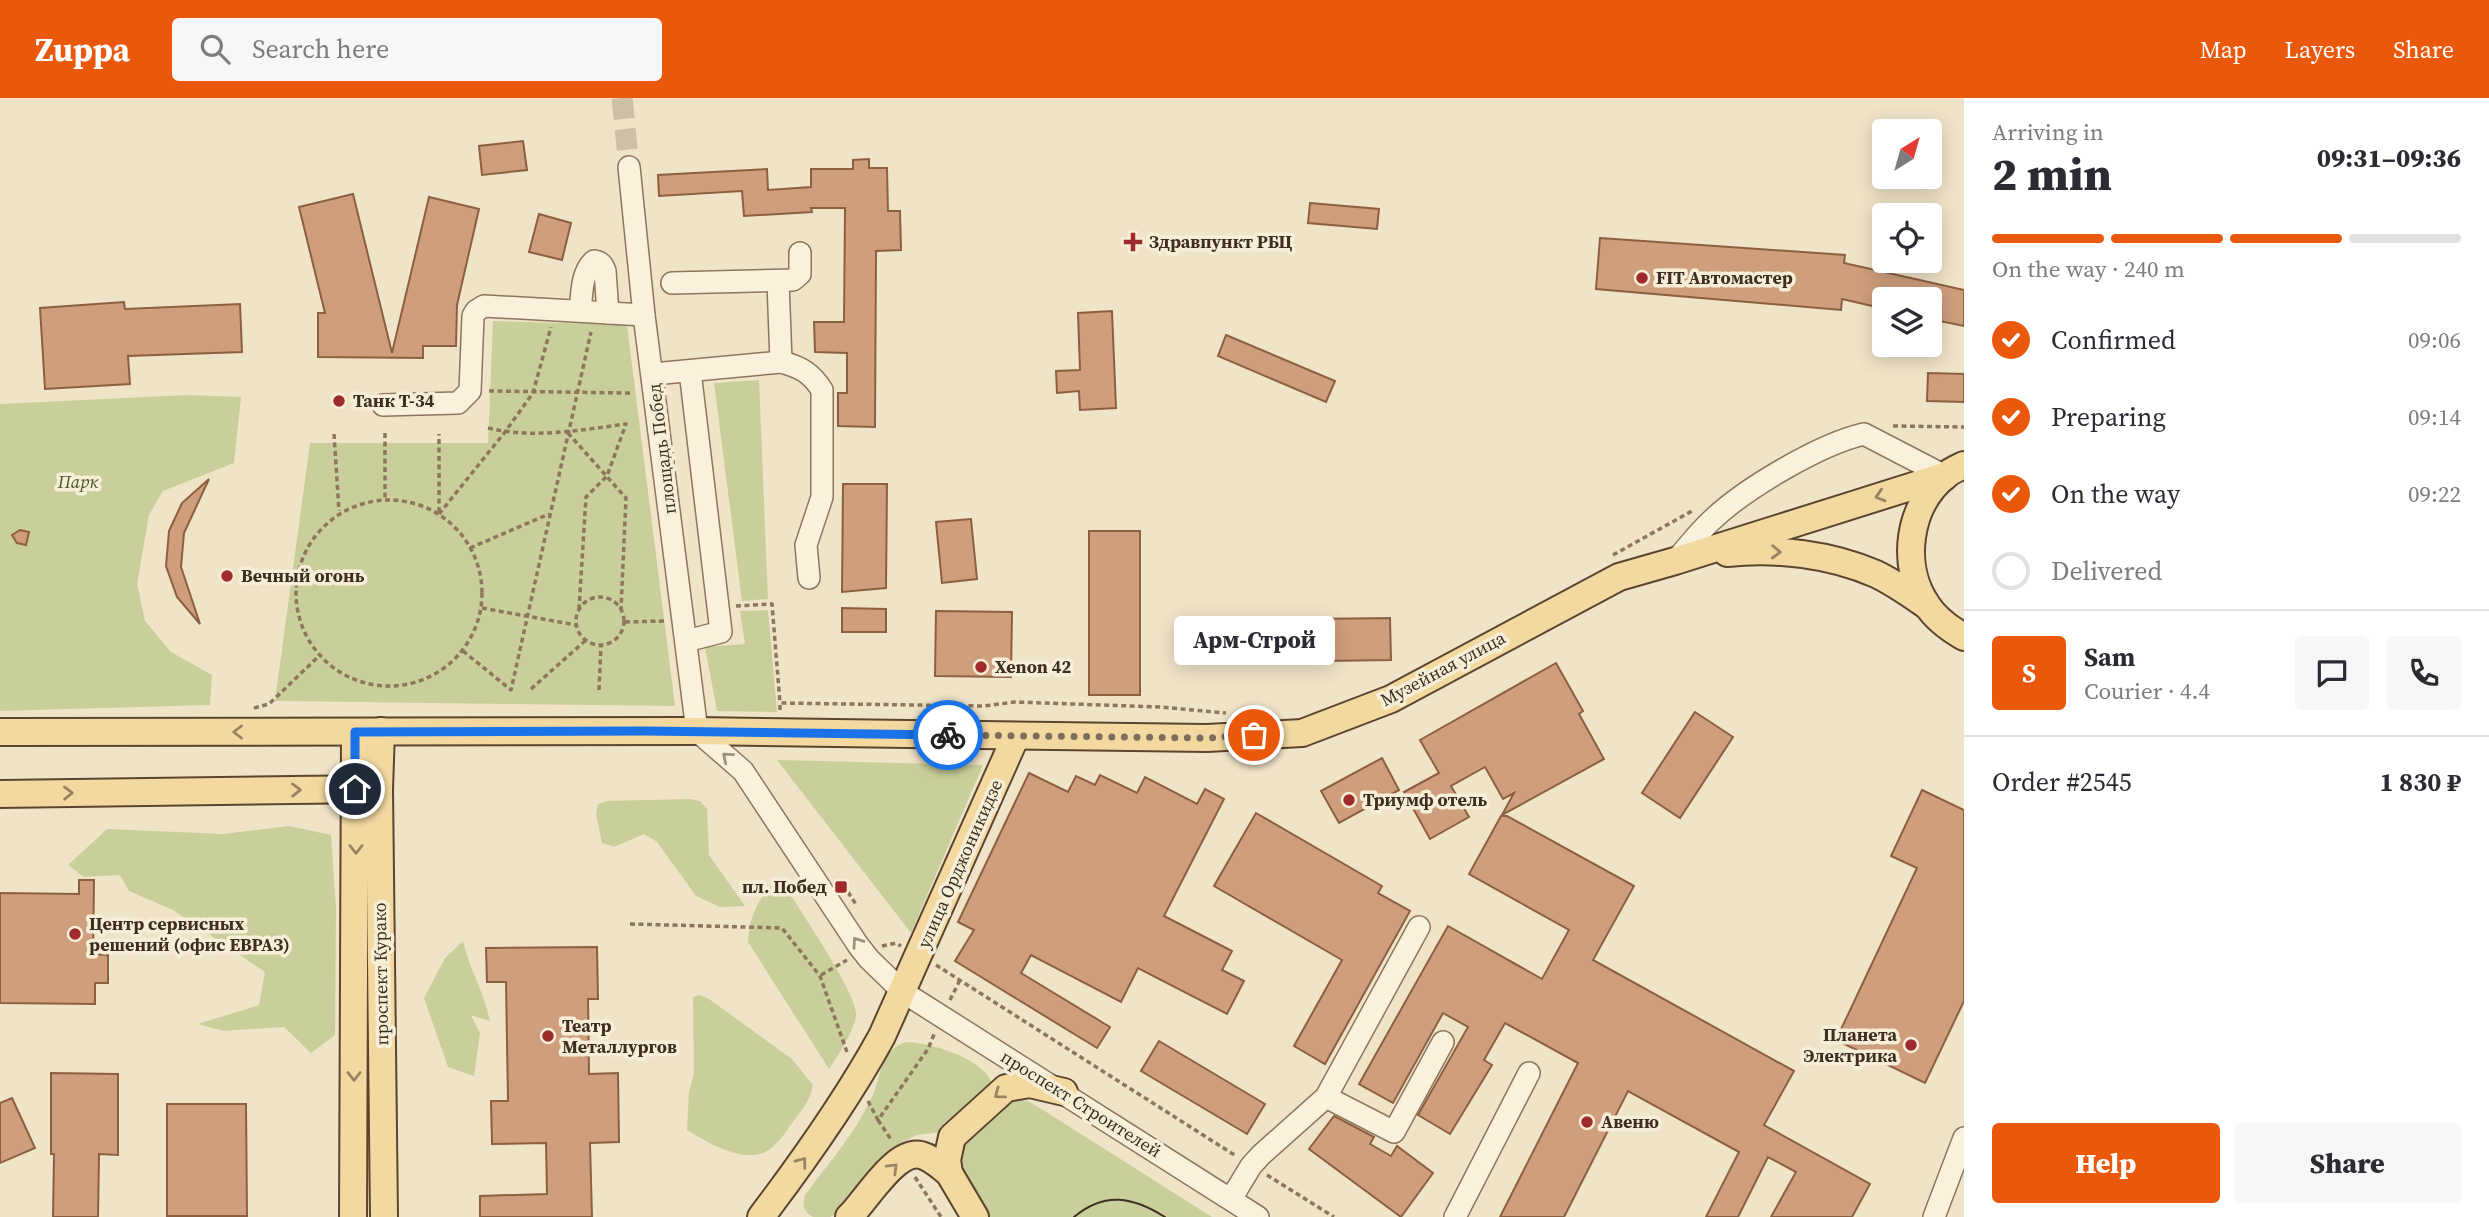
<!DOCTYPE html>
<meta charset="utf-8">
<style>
:root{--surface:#fff;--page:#f7f7f7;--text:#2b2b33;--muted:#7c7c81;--line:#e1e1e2;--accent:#ea580c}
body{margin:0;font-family:"Source Serif 4",serif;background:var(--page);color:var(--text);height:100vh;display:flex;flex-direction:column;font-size:26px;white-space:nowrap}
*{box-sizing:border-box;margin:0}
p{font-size:23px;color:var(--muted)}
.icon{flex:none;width:38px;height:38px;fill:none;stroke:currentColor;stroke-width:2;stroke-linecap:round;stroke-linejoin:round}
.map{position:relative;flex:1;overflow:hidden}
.details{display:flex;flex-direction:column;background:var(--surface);width:525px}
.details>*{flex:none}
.needle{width:46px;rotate:37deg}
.buttons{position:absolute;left:1872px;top:21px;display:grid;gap:14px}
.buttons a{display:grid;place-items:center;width:70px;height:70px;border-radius:7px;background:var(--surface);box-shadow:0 4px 18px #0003;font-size:35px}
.pin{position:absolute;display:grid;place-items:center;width:60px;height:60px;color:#fff;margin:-30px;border:4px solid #fff;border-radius:50%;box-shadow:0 2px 7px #0007}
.courier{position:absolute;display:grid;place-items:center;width:70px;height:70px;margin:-35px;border:5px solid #1a73e8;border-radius:50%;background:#fff;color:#222;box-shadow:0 2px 9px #0007}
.bubble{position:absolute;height:49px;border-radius:7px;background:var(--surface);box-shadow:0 4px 18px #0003;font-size:23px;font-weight:800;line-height:49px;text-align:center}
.summary em{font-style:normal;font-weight:800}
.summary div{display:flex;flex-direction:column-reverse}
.summary{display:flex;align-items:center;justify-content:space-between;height:119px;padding:0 28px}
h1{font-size:46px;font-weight:800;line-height:52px}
.bar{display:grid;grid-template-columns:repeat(4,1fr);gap:10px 7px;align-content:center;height:84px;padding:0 28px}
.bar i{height:9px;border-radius:5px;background:var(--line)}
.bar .selected{background:var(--accent)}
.bar p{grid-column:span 4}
.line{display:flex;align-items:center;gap:18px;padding:0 28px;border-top:2px solid var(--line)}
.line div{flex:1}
.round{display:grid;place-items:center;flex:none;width:74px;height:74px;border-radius:7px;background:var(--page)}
ol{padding:0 28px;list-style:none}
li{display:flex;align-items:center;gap:21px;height:77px}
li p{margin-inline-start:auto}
li .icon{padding:7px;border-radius:50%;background:var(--accent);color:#fff;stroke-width:4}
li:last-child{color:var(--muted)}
li i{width:38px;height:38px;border:4px solid var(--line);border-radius:50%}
.action{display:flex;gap:14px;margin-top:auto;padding:14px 28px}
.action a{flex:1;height:80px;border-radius:7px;background:var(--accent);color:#fff;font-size:28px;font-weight:800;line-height:80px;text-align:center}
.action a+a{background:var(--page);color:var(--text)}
header{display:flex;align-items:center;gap:42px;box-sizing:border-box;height:98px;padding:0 35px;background:var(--accent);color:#fff}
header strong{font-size:33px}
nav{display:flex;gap:38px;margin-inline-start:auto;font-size:24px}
.search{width:490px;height:63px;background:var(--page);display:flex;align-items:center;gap:18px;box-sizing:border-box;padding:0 24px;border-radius:7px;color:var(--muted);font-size:26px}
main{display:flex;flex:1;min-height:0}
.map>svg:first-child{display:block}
.green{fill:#c9cf9b}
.building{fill:#cf9f7d;stroke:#8d5f41;stroke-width:2}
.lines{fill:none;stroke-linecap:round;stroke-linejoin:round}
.minor-tunnel{stroke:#ccc0a6;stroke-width:21;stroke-dasharray:21 10;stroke-linecap:butt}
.minor-casing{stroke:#8d765c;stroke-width:24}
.major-casing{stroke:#5b4430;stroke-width:30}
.path{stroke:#8d765c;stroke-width:3.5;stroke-dasharray:5 3.5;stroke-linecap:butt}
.minor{stroke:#faf1dc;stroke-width:21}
.major{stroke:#f3d9a0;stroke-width:26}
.tram{stroke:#3d2e20;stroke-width:2}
.oneway{stroke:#988460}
.oneway2{stroke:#9c907e}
.done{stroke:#7c6e5b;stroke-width:7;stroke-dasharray:0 12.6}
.route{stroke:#1a73e8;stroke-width:9}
.poi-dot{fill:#9e2a2b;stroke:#f7eed8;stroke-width:2.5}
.labels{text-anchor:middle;stroke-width:7;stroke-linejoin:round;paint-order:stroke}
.poi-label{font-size:18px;font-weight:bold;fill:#3d2e20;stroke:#f7eed8;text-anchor:start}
.street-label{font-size:18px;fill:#3d2e20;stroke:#f7eed8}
.park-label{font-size:18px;font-style:italic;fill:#4d5a26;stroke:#f7eed8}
</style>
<header>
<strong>Zuppa</strong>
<div class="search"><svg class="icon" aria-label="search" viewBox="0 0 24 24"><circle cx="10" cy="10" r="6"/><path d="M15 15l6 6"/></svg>Search here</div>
<nav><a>Map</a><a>Layers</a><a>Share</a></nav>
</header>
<main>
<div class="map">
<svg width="1964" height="1119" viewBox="0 0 1964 1119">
<rect width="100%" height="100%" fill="#f0e4c8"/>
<!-- green -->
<g class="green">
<path d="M493 223 627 227 675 608 275 603 310 345H488Z"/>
<path d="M759 282 768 501 742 503 714 285Z"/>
<path d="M188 297 241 299 234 365 163 393 149 417 137 486 145 523 171 554 212 577 210 607 0 613V306Z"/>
<path d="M768 512 777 614 717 613 705 549 745 546 740 513Z"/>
<path d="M777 662 983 667 911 835Z"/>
<path d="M690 701 700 703 707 711 709 757 745 808 720 809 696 798 657 744 644 736 614 749 602 745 596 715 598 706 607 703Z"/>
<path d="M289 728 331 737 336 811 335 937 311 955 284 929 223 933 198 926 259 907 265 874 173 812 129 793 120 777 84 779 68 767 107 731 223 736Z"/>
<path d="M777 782 786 789C799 812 859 897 856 918 854 933 838 958 829 971L748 844C749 819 759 798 777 782Z"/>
<path d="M463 843C470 871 484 895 490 923L471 917 480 935 474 978 448 969 424 900 445 860Z"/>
<path d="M700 897 709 901 792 961 813 987C810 1003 802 1012 792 1025 785 1035 777 1048 765 1054 741 1065 707 1044 687 1032L689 994 694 976 693 899Z"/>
<path d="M906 944C929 944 981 960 991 983L990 990 942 1034 917 1037 902 1044 841 1113 830 1119H813C803 1113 802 1107 805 1097 828 1066 855 1035 871 1001 882 978 879 953 906 944Z"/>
<path d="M1016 1002 1028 1003 1043 1012 1212 1119H988L959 1068 964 1045 1003 1005Z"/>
</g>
<!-- building -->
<g class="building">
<path d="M523 43 527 72 482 77 479 48Z"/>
<path d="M869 61V70H887L888 113H900L901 152 876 153 875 329 838 328V295H847V255L815 254 814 224H844L845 110H811L812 114 744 118 742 93 659 98 658 77 767 71 768 92 811 89V71H853V62Z"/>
<path d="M353 96 392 255 429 99 479 111 457 207 456 248H423V260L318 259V215H325L299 109Z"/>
<path d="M1310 105 1379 111 1377 131 1308 125Z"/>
<path d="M539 116 571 125 562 162 529 154Z"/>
<path d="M1600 140 1845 157 1844 165 1964 192V228L1930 221V201H1885V211L1842 201 1841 212 1596 191Z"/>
<path d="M124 204 125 211 240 206 242 254 128 258 130 286 45 291 40 210Z"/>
<path d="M1112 213 1116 310 1080 312 1079 293 1057 295 1056 273 1080 272 1078 215Z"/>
<path d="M1226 237 1335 283 1326 304 1218 258Z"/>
<path d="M1928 275 1964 276V304L1927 303Z"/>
<path d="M209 381 184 435 181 469 200 526 177 499 166 468 169 433 182 405Z"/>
<path d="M843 386H887L886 490 842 494Z"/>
<path d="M971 421 977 481 942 485 936 424Z"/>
<path d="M20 432 29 434 26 447 17 445 12 437Z"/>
<rect x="1089" y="433" width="51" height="164"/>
<path d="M842 510 886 511V534H842Z"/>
<path d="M936 513 1012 514 1011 579 935 578Z"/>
<path d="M1390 520 1391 562 1243 564 1242 522Z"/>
<path d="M1556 565 1583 613 1579 616 1604 661 1502 717 1514 695 1503 701 1485 669 1451 688 1469 719 1430 741 1404 694 1439 675 1420 642Z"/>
<path d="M1695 614 1733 639 1680 720 1642 695Z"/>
<path d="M1382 660 1399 692 1339 725 1321 693Z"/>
<path d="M1029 675 1068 694 1076 678 1095 687 1100 677 1137 695 1145 679 1197 706 1205 691 1224 701 1164 818 1232 853 1222 872 1244 883 1227 916 1138 870 1121 904 1031 857 1021 875 1110 929 1097 950 955 863 974 832 958 824Z"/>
<path d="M1922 692 1964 712V903L1925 985 1836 942 1917 770 1891 758Z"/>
<path d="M1256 715 1382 788 1378 795 1410 813 1325 966 1294 948 1342 862 1214 788Z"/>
<path d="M1501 718H1507L1634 788 1593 862 1794 973 1764 1027 1870 1086 1852 1119H1771L1796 1074 1768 1059 1738 1119H1706L1739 1054 1628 993 1564 1119H1500L1578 965 1505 925 1484 962 1492 967 1450 1036 1418 1017 1468 929 1443 915 1393 1005 1359 986 1448 828 1542 881 1569 832 1469 776Z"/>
<path d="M79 782H94L93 856 108 857V885H95V906L0 905V795L79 796Z"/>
<path d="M597 849 598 901H588L589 976 618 975 619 1044 590 1045 592 1119H480V1098L547 1096 546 1045 492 1046 491 1003H508L506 884H487L486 850Z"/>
<path d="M1159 943 1265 1006 1247 1036 1141 973Z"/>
<path d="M51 975 118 976V1057L99 1056 98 1119H53L54 1056H51Z"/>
<path d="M12 1000 35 1050 0 1065V1005Z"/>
<path d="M167 1006H246L247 1118H167Z"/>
<path d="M1334 1018 1374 1039 1370 1046 1391 1058 1397 1048 1433 1075 1401 1119 1309 1051Z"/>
</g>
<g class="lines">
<!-- minor-tunnel -->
<path class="minor-tunnel" d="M622 0 629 69"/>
<defs>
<g id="minor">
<path d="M629 69 644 217 697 633 743 673 858 847 869 861 903 894 1258 1119"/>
<path d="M778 183 781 264"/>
<path d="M672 185 793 182 800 176V155"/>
<path d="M580 213C582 196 581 175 594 163 601 164 603 167 605 173L608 215"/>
<path d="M653 276 781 264C801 269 811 275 822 292V399L806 447 809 480"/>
<path d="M383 307 458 305 470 293 473 218 476 213 484 208 644 217"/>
<path d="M1675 463C1687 450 1698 435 1711 423 1744 391 1820 346 1864 336L1945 378"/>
<path d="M686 543 721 534 690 273"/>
<path d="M1326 999 1394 1034 1443 944"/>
<path d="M1231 1101 1251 1068 1261 1057 1326 999 1419 829"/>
<path d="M1455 1119 1529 975"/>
<path d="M1934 1119 1964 1040"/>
</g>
<g id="major">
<path d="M1964 367C1958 370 1950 373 1945 378 1908 408 1900 468 1927 507 1936 521 1950 531 1964 539"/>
<path d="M1727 455C1777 450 1830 456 1876 476 1893 484 1910 496 1926 507"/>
<path d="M381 633 379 691 384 1119"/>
<path d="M0 634 697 633 1207 640 1302 635 1391 601 1619 479 1675 463 1945 378"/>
<path d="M0 696 373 691"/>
<path d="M353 1119 355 634"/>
<path d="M761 1119C805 1061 847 1002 882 938L1016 638"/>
<path d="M849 1119C866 1103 895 1051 921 1057 932 1060 940 1068 949 1075"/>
<path d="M975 1119 949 1075 947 1062 952 1039 1006 990 1030 986 1064 994"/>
</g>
</defs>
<!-- minor casing -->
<use href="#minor" class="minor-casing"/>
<!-- major casing -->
<use href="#major" class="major-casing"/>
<!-- path -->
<g class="path">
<path d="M489 293 630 295"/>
<path d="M1893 328 1964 329"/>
<path d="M488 330C533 341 581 332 626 326L607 378 586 399 579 511"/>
<path d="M385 335V402"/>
<path d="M568 335 626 400 621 511"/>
<path d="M334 336 339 413"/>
<circle cx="389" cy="495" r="93"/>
<path d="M439 414V336"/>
<path d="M439 416 505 334 533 295 551 229"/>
<path d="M470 450 549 416"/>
<path d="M1613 457 1692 413"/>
<circle cx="600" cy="523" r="24"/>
<path d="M736 508 772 506 780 605"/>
<path d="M482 510 576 527"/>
<path d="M625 524 664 523"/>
<path d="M463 553 511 592 591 234"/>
<path d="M531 591 586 542"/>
<path d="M599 592 601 547"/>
<path d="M254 610 269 606 319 558"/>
<path d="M780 612V605L984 608 1015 604 1160 609 1226 615"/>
<path d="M848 794 857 808"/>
<path d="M630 826 782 830 820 878 847 954"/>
<path d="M882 848 896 845 901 848"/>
<path d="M936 867 1236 1058"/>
<path d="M821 877 847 862"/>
<path d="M950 902 960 882"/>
<path d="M868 1003 878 1022 928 951 935 934"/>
<path d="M878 1022 892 1043"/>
<path d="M1267 1077 1334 1119"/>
<path d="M915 1079 941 1119"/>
</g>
<!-- minor -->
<use href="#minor" class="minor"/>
<!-- major -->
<use href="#major" class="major"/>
<!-- tram -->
<path class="tram" d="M1074 1119C1105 1093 1133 1099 1165 1119"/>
</g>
<!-- one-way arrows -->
<defs><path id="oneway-chevron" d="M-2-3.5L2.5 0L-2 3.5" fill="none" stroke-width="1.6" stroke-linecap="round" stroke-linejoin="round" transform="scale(1.75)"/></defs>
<g class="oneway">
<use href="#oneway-chevron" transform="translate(1880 398) rotate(163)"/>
<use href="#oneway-chevron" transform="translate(1776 454) rotate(2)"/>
<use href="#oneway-chevron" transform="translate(238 634) rotate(180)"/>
<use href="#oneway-chevron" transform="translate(296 692) rotate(-1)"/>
<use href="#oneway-chevron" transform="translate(68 695) rotate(-1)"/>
<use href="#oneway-chevron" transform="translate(356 751) rotate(90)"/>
<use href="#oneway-chevron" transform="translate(354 978) rotate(90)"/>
<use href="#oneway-chevron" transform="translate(999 996) rotate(143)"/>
<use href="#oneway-chevron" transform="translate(802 1064) rotate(-53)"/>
<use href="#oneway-chevron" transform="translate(893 1070) rotate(-45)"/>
</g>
<g class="oneway2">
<use href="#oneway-chevron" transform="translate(727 659) rotate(-140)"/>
<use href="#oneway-chevron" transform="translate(857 844) rotate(-125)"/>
</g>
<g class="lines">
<!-- done -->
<path class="done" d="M948 637 1207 640 1254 637"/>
<!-- route -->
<path class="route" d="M355 691V634L644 633 948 637"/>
</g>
<!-- markers -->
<g class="poi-dot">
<path d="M1129.5 133.5h7v7h7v7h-7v7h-7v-7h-7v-7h7z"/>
<circle cx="1642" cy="180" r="7"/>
<circle cx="339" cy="303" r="7"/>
<circle cx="227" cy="478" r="7"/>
<circle cx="981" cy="569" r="7"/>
<circle cx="1349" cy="702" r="7"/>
<rect x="834" y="782" width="14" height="14" rx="3.5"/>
<circle cx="75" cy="836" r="7"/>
<circle cx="548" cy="938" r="7"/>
<circle cx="1911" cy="947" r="7"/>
<circle cx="1587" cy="1024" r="7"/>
</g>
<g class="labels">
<!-- poi labels -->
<g class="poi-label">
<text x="1149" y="150">Здравпункт РБЦ</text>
<text x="1656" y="186">FIT Автомастер</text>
<text x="353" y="309">Танк Т-34</text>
<text x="241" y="484">Вечный огонь</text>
<text x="995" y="575">Xenon 42</text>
<text x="1363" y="708">Триумф отель</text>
<text x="827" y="795" text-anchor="end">пл. Побед</text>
<text x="89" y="832">Центр сервисных<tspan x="89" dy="21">решений (офис ЕВРАЗ)</tspan></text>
<text x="562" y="934">Театр<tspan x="562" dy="21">Металлургов</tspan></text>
<text x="1897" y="943" text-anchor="end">Планета<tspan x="1897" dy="21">Электрика</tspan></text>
<text x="1601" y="1030">Авеню</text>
</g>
<!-- street labels -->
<g class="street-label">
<text transform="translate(662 351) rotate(-97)" y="6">площадь Побед</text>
<text transform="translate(1443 571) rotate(-28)" y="6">Музейная улица</text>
<text transform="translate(960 766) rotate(-66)" y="6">улица Орджоникидзе</text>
<text transform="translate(381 876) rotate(-91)" y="6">проспект Курако</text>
<text transform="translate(1081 1006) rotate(32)" y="6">проспект Строителей</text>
</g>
<!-- park labels -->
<g class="park-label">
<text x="78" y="390">Парк</text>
</g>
</g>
</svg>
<div class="buttons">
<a><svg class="needle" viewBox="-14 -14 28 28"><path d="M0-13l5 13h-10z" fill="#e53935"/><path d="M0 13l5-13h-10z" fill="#7c7c81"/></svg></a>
<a><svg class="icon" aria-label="locate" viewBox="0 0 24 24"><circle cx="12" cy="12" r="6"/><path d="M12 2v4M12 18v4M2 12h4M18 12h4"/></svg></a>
<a><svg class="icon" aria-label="layers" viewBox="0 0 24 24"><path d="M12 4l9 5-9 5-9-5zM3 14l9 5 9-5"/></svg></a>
</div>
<div class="pin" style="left:1254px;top:637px;background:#ea580c"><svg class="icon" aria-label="bag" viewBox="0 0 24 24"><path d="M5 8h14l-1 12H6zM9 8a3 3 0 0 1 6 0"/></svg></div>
<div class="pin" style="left:355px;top:691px;background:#1f2937"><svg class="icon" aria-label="home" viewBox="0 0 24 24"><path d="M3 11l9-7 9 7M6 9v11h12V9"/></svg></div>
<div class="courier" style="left:948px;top:637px"><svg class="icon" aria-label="bike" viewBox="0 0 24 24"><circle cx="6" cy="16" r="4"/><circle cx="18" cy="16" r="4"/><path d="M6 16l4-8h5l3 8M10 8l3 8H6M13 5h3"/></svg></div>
<div class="bubble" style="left:1174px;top:518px;width:161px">Арм-Строй</div>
</div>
<section class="details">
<div class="summary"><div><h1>2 min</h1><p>Arriving in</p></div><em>09:31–09:36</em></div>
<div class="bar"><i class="selected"></i><i class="selected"></i><i class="selected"></i><i></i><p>On the way · 240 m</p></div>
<ol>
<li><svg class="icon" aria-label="check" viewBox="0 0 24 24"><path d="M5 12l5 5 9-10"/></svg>Confirmed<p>09:06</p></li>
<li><svg class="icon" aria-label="check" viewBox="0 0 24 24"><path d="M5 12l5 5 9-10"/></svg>Preparing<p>09:14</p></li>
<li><svg class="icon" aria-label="check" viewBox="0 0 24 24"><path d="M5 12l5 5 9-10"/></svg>On the way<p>09:22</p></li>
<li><i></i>Delivered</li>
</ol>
<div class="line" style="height:126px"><b class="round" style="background:var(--accent);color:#fff">S</b><div><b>Sam</b><p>Courier · 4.4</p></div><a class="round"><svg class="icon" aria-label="chat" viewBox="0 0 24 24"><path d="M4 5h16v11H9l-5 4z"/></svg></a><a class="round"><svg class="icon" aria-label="phone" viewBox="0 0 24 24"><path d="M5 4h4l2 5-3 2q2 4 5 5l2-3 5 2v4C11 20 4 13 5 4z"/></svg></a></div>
<div class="line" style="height:91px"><div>Order #2545</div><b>1 830 ₽</b></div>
<div class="action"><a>Help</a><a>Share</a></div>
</section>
</main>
